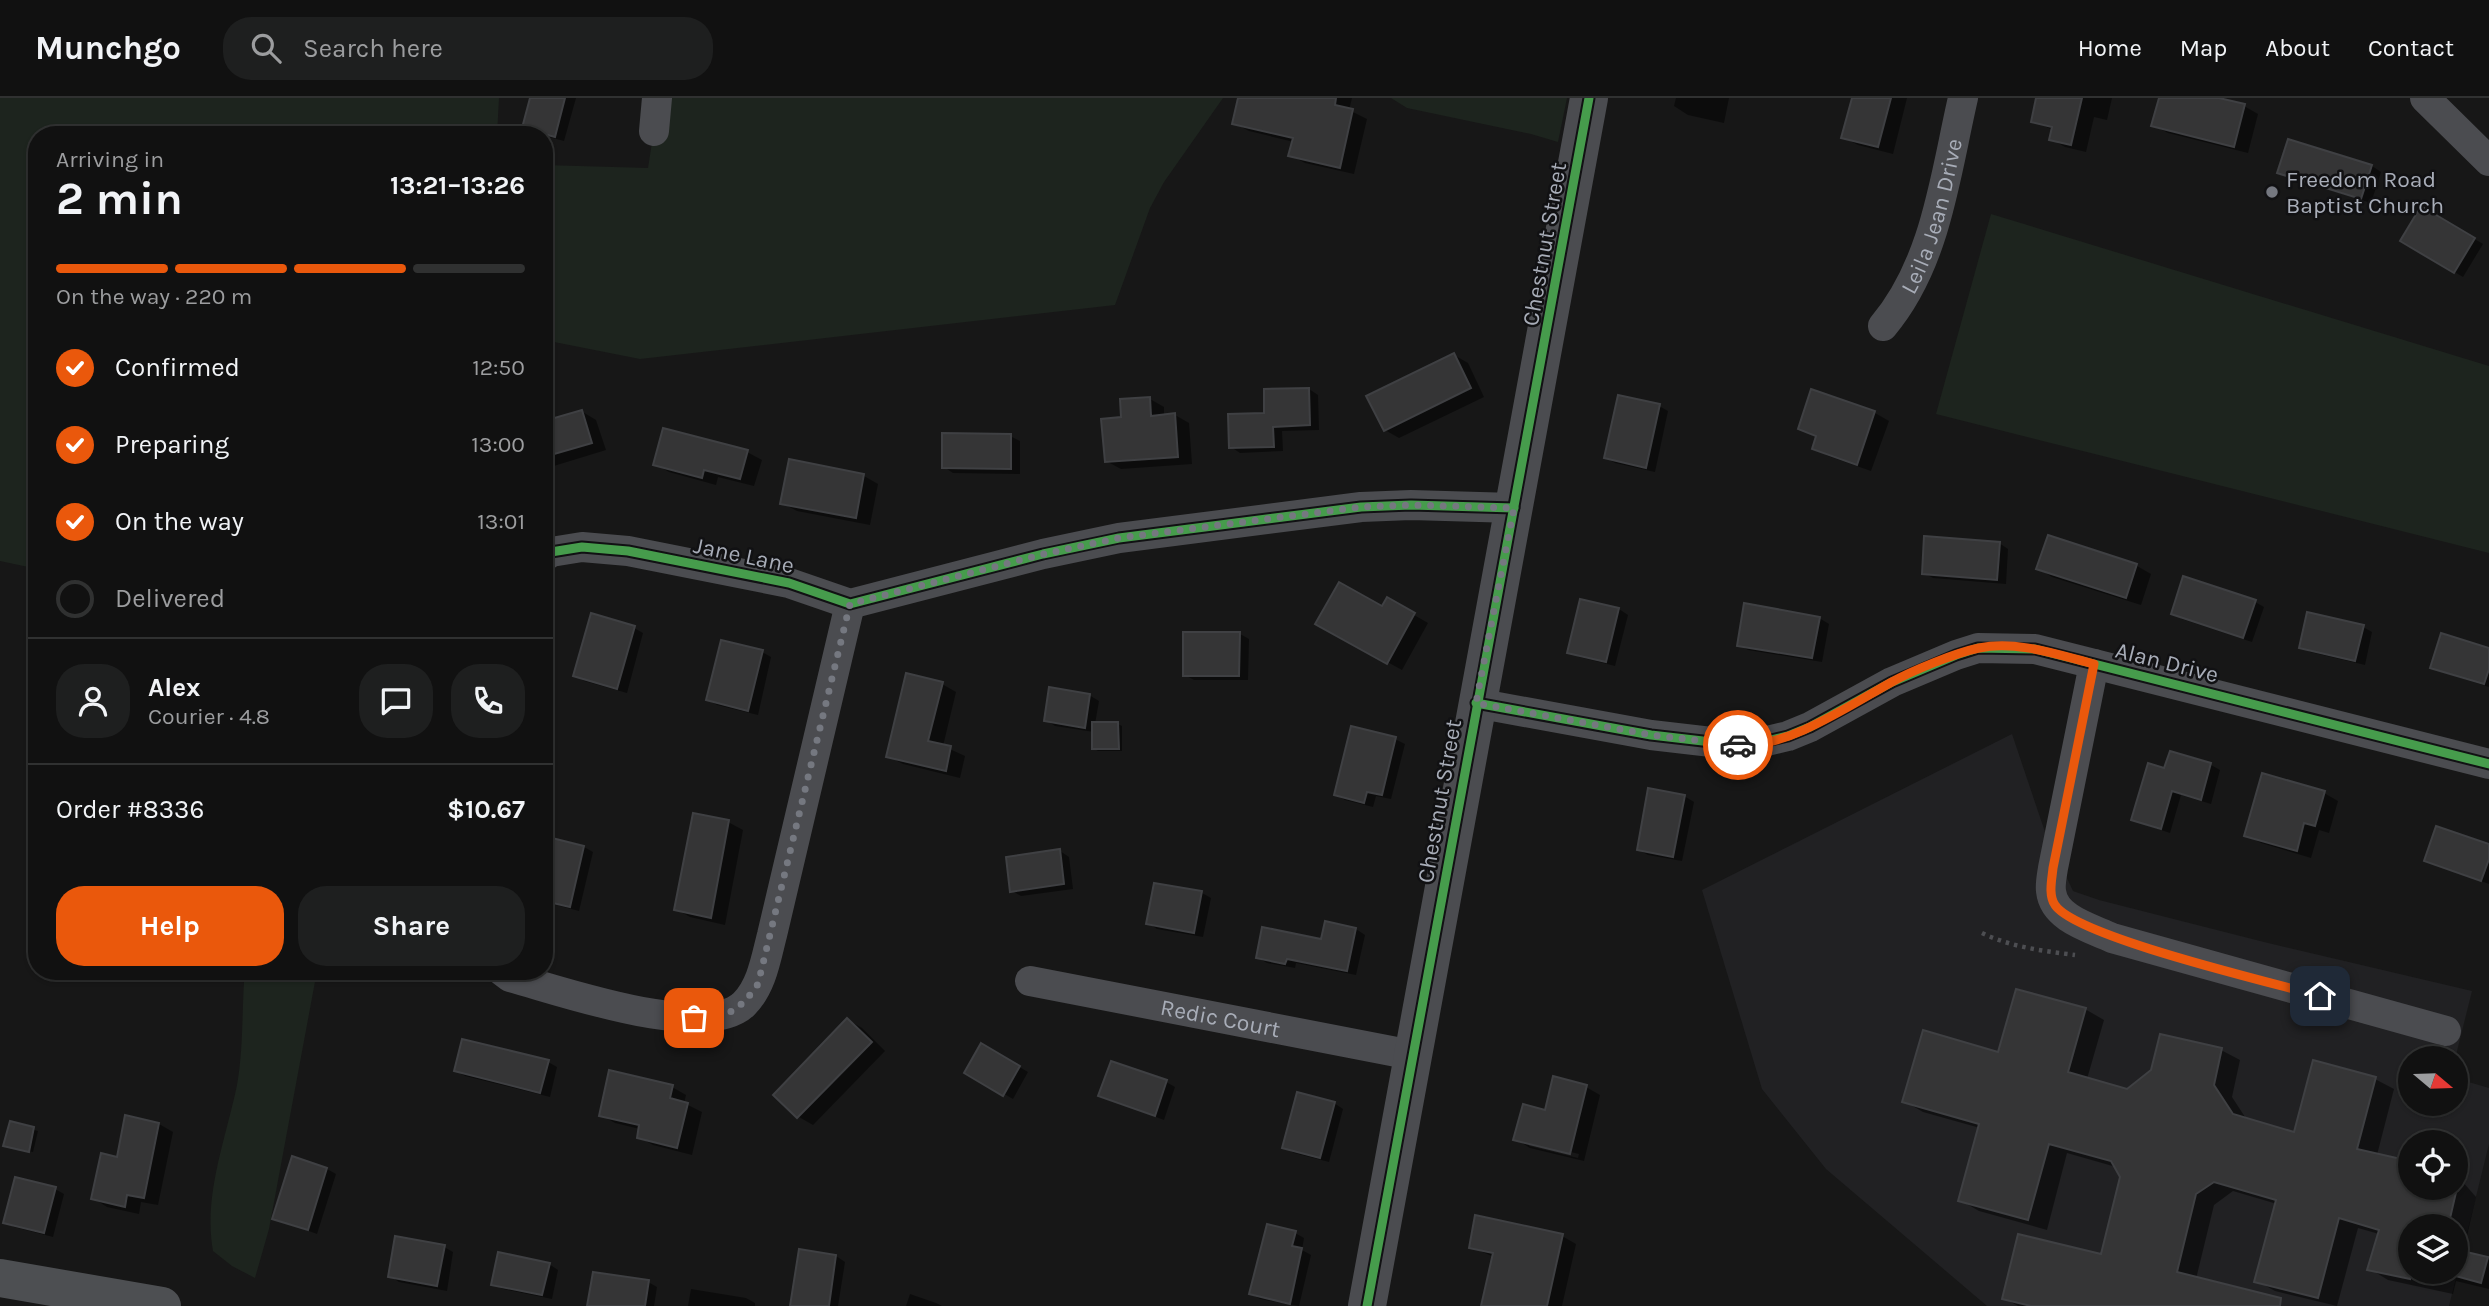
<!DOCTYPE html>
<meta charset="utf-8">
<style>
:root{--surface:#111;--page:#1e1f1f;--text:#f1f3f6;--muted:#9c9d9f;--line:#303131;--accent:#ea580c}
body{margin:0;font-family:Karla,sans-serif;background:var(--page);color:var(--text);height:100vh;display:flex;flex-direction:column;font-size:26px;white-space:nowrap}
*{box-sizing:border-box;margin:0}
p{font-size:23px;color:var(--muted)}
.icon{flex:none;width:38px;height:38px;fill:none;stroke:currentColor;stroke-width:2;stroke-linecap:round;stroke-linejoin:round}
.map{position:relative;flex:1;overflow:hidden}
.sheet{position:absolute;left:28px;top:28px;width:525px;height:854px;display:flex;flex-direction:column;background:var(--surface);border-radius:28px;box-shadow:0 2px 5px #0004,0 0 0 2px var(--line)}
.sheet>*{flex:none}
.needle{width:46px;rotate:109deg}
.tools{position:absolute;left:2398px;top:948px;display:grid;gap:14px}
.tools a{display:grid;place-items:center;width:70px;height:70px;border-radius:50%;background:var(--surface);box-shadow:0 2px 5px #0004,0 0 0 2px var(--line);font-size:35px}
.pin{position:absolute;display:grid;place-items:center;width:60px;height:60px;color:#fff;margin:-30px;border-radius:14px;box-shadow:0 4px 10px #0006}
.courier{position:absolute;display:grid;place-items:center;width:70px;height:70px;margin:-35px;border:5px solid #ea580c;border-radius:50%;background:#fff;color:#222;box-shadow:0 2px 9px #0007}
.summary em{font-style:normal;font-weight:700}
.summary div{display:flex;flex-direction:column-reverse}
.summary{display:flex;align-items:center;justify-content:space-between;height:119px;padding:0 28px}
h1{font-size:46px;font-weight:700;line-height:52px}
.bar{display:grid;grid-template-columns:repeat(4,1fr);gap:10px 7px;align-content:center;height:84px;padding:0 28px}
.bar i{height:9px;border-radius:5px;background:var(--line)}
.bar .active{background:var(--accent)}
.bar p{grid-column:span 4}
.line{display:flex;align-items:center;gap:18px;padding:0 28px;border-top:2px solid var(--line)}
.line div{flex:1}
.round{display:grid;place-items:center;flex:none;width:74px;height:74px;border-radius:28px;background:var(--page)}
ol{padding:0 28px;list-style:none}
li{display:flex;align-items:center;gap:21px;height:77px}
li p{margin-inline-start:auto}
li .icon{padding:7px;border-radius:50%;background:var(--accent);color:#fff;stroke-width:4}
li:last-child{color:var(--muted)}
li i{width:38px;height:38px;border:4px solid var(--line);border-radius:50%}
.cta{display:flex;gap:14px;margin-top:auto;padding:14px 28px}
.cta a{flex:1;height:80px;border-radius:28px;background:var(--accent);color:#fff;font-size:28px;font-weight:700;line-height:80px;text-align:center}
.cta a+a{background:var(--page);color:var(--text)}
header{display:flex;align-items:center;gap:42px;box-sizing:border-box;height:98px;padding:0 35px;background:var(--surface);border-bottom:2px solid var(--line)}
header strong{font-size:33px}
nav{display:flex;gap:38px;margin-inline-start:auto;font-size:24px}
.search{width:490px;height:63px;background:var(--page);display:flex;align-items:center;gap:18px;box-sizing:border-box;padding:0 24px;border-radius:28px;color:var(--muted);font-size:26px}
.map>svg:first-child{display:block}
.built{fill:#212123;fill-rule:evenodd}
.green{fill:#1d241e}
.shadow{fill:#0007;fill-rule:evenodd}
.building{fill:#353536;stroke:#3f4043;stroke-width:2}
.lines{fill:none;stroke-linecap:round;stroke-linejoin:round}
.path{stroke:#4d4e52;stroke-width:4.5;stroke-dasharray:3.5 5;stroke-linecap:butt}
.minor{stroke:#4b4c50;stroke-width:30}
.tertiary{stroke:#4b4c50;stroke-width:38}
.primary{stroke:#4d4f52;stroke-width:38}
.cycleway-casing{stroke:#111113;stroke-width:13}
.cycleway{stroke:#469c4c;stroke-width:9}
.done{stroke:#757880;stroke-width:7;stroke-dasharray:0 12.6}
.route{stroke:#ea580c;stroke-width:9}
.poi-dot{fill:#757880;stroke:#111113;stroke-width:2.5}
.labels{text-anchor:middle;stroke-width:5;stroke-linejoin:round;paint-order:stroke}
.poi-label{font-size:23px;fill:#a8adb8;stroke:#111113;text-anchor:start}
.street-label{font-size:23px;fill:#a8adb8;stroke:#111113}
</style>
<header>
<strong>Munchgo</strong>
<div class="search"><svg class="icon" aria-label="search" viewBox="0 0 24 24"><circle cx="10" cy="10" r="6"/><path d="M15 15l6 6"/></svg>Search here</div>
<nav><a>Home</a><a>Map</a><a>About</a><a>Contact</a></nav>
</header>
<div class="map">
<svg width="2489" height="1208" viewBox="0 0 2489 1208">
<rect width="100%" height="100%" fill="#171717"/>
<!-- built -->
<path class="built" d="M2012 636 2044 731 2073 793 2099 802 2264 844 2472 893 2455 961H2410V1006H2455V980L2489 990V1046L2449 1208H1987L1826 1071 1762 991 1702 792ZM2410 1045H2455V1090H2410ZM2410 1129H2455V1174H2410Z"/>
<!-- green -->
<g class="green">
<path d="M0 0H499L497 37H37V469L33 470 0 463Z"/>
<path d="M659 0H1223L1164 84 1150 110 1115 207 640 261 544 242V67L648 70Z"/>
<path d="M1391 0H1567L1558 44 1531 36 1407 10Z"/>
<path d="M1991 116 2489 268V455L1936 316Z"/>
<path d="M238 873H317L269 1131 255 1180 232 1168 213 1153C203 1097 226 1041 237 987 243 954 242 917 244 884Z"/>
</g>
<!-- shadow -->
<g class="shadow">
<path d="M531 0H576L564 43 533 35 524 29Z"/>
<path d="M1240 0H1352L1349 12 1367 21 1354 76 1305 65 1290 57 1294 44 1249 33 1234 25Z"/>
<path d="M1676 0H1729L1724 25 1688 17 1674 8Z"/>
<path d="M1854 0H1907L1893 56 1858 47 1843 39Z"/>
<path d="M2038 0H2112L2107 22 2094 19 2086 54 2065 49 2051 41 2053 32 2033 23Z"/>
<path d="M2160 0H2212L2244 8 2258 16 2248 55 2168 35 2153 27Z"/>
<path d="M2289 43 2372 68 2381 74 2371 105 2288 79 2279 74Z"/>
<path d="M2422 110 2483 146 2463 179 2403 143Z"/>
<path d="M1454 257 1468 265 1484 299 1399 340 1385 332Z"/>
<path d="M1309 291 1318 297 1319 332 1282 333 1283 353 1240 355 1231 349 1266 317Z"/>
<path d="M1812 294 1875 315 1889 323 1871 373 1828 358 1814 350 1817 340 1800 330Z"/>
<path d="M1150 301 1164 309V318L1175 317 1189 325 1192 366 1121 371 1106 363 1123 320Z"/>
<path d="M1659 308 1668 313 1655 374 1615 365 1606 360Z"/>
<path d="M581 313 596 322 606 352 544 371V325Z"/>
<path d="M664 332 747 354 762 362 754 388 718 379 716 387 669 374 655 366Z"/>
<path d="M1010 338 1020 343V376L953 375 944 369Z"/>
<path d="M790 364 864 378 878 386 870 427 797 413 782 405Z"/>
<path d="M2049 440 2137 468 2151 476 2141 507 2052 479 2038 470Z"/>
<path d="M1999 445 2008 451 2006 486 1933 480 1924 475Z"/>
<path d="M1388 502 1428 525 1402 572 1318 526 1383 511Z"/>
<path d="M1582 503 1619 511 1628 517 1615 568 1579 559 1570 554Z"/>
<path d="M2255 504 2264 509 2252 544 2182 521 2173 515Z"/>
<path d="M1819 520 1829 526 1822 564 1748 552 1739 547Z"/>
<path d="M2363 529 2372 534 2365 567 2310 554 2301 549Z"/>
<path d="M634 530 643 535 627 595 584 583 575 577Z"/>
<path d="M1240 536 1249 541 1248 582H1194L1185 577Z"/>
<path d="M2489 552V589L2442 574 2433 569Z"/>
<path d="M762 554 771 559 758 617 717 607 708 602Z"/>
<path d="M942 586 956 594 943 648 965 658 960 680 903 666 888 658Z"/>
<path d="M1089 597 1099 603 1095 626H1118L1122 628V653H1098L1093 650 1094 634 1055 628 1046 622Z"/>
<path d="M1395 641 1405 646 1391 701 1376 698 1373 709 1345 702 1336 697Z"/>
<path d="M2211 667 2220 672 2211 706 2181 697 2170 735 2143 726 2133 721 2166 672Z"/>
<path d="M2324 695 2338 703 2329 735 2319 732 2311 760 2261 745 2246 737Z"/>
<path d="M1684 698 1694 704 1682 763 1648 757 1639 752Z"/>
<path d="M728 724 743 732 725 827 690 819 676 811Z"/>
<path d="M544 740 584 749 593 754 579 813 544 804Z"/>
<path d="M2489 748V786L2426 762Z"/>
<path d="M1060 753 1069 759 1073 791 1021 798 1012 793Z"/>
<path d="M1155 787 1202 795 1211 800 1203 839 1157 831 1148 825Z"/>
<path d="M1356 831 1365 837 1356 877 1296 865 1295 870 1267 865 1258 860 1323 843Z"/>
<path d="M2085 911 2104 922 2087 981 2128 993 2221 952 2240 962 2232 999 2247 1022 2295 1036 2375 981 2394 991 2377 1057 2410 1090H2455V1079L2462 1083 2476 1099 2463 1155 2489 1162V1191L2456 1183 2453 1196 2388 1182 2370 1171 2379 1136 2358 1130 2337 1208 2275 1193 2257 1183 2277 1106 2233 1093 2214 1107 2196 1181 2275 1208H2018L2004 1200 2103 1158 2122 1079 2116 1069 2067 1055 2047 1132 1979 1113 1960 1102 1980 1030 1923 1014 1904 1003ZM2410 1129H2455V1174H2410Z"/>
<path d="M848 922 862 930 885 953 813 1027 799 1019 776 997Z"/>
<path d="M982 947 1028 974 1013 1001 966 974Z"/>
<path d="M548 964 557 969 550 999 465 978 456 973Z"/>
<path d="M1166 984 1175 989 1164 1022 1101 998Z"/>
<path d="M672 989 686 997 684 1005 702 1014 692 1057 653 1047 639 1039 640 1031 615 1025 601 1017Z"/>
<path d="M1586 989 1600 997 1584 1063 1530 1050 1516 1041 1546 1014ZM1529 1044 1579 1056 1578 1060 1529 1048Z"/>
<path d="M1334 1005 1343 1011 1329 1064 1294 1055 1284 1049Z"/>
<path d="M11 1025 38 1033 33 1054 9 1049Z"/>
<path d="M159 1026 173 1034 158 1107 141 1104 139 1116 107 1109 93 1100 118 1061Z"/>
<path d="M327 1071 336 1076 317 1136 274 1120Z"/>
<path d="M55 1091 64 1096 53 1139 14 1129 5 1124Z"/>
<path d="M1295 1135 1304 1140 1302 1152 1311 1157 1299 1208 1260 1201 1251 1196Z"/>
<path d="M1562 1138 1576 1146 1562 1208H1488L1494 1159 1471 1149Z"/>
<path d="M444 1149 453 1154 447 1193 399 1184 390 1178Z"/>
<path d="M801 1153 836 1158 845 1164 838 1208H792Z"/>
<path d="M549 1166 558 1172 552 1201 503 1191 493 1186Z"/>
<path d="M648 1184 657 1189 654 1208H589Z"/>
<path d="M691 1191 746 1200 755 1205V1208H688Z"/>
<path d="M910 1196 936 1205 942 1208H906Z"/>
</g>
<!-- building -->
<g class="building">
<path d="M530 0H565L555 39 522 30Z"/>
<path d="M1238 0H1336L1335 7 1353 11 1340 70 1288 58 1293 40 1232 26Z"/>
<path d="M1852 0H1891L1878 49 1841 40Z"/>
<path d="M2036 0H2082L2071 47 2049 42 2052 29 2031 24Z"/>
<path d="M2159 0H2219L2245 6 2234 49 2151 28Z"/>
<path d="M2288 41 2372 67 2361 101 2277 75Z"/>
<path d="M2421 108 2475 140 2454 175 2400 143Z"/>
<path d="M1454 255 1471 290 1384 333 1366 298Z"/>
<path d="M1309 290 1310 327 1273 329 1274 349 1229 350 1228 316 1264 315V291Z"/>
<path d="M1811 291 1875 313 1857 367 1812 351 1816 338 1798 331Z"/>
<path d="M1618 297 1660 306 1646 370 1604 360Z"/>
<path d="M1150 299 1151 318 1175 315 1178 359 1105 364 1101 321 1121 319 1120 301Z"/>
<path d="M582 312 592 345 544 359V323Z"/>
<path d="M663 330 748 352 740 381 704 372 702 380 653 367Z"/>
<path d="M942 335 1011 336V371L942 370Z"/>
<path d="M789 361 864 376 856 420 780 406Z"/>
<path d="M2048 437 2137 466 2126 500 2036 471Z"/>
<path d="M1924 438 2000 444 1997 482 1922 476Z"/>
<path d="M2183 478 2256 502 2243 540 2171 516Z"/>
<path d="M1339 484 1382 508 1387 499 1415 515 1387 566 1315 526Z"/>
<path d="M1580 501 1619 510 1606 564 1567 555Z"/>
<path d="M1744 505 1820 519 1812 560 1737 548Z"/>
<path d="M2307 514 2364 527 2355 563 2299 550Z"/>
<path d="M591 515 635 528 617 591 573 578Z"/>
<path d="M1183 534H1240L1239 578H1183Z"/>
<path d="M2441 535 2489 550V571L2484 586 2430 570Z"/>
<path d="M721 542 763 552 748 613 706 602Z"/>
<path d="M906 575 943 584 928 643 951 648 946 673 886 659Z"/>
<path d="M1049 589 1090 596 1085 630 1044 623Z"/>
<path d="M1092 624H1118L1119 651H1092Z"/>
<path d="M1351 628 1396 639 1382 697 1367 694 1364 705 1334 697Z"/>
<path d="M2170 653 2211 665 2201 702 2172 693 2161 731 2131 722 2148 665 2164 670Z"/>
<path d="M2262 675 2325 693 2315 728 2304 725 2297 753 2244 738Z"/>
<path d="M1648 690 1685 697 1673 759 1637 752Z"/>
<path d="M693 715 729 722 711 820 674 812Z"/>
<path d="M2436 728 2489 746V761L2481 783 2424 763Z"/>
<path d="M544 738 584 748 570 809 544 803Z"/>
<path d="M1060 751 1064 786 1010 794 1006 759Z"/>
<path d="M1154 785 1202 793 1194 835 1146 826Z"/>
<path d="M1325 823 1356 830 1347 873 1287 861 1285 866 1256 860 1262 829 1321 841Z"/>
<path d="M2016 891 2086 910 2068 974 2127 991 2151 972 2160 936 2222 950 2214 987 2233 1016 2294 1034 2313 962 2376 979 2357 1051 2410 1063V1090H2457L2448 1129H2410V1181L2367 1172 2379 1132 2339 1120 2318 1200 2254 1184 2276 1102 2214 1084 2196 1096 2177 1174 2281 1200 2280 1208H2031L2002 1201 2018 1136 2101 1156 2120 1079 2111 1063 2049 1046 2028 1122 1958 1103 1979 1026 1902 1004 1923 932 1998 954Z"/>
<path d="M847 920 872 944 797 1020 773 997Z"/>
<path d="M462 941 549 962 540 995 454 973Z"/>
<path d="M981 945 1020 968 1003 998 964 975Z"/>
<path d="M1111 963 1167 982 1155 1018 1098 998Z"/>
<path d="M609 972 673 987 670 1000 688 1005 677 1050 637 1040 639 1027 599 1018Z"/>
<path d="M1553 978 1587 987 1570 1056 1513 1042 1523 1006 1545 1012Z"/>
<path d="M1297 994 1335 1004 1320 1060 1282 1050Z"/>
<path d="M125 1017 159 1025 144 1100 127 1097 125 1109 91 1101 101 1055 117 1059Z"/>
<path d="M10 1023 34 1029 29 1054 3 1048Z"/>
<path d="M292 1058 327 1070 308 1132 272 1121Z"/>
<path d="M15 1079 56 1089 44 1135 3 1125Z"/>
<path d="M1475 1117 1563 1136 1547 1208H1481L1493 1155 1469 1150Z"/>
<path d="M1267 1126 1296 1133 1292 1148 1302 1150 1290 1206 1249 1196Z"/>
<path d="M395 1138 445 1147 437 1188 388 1179Z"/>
<path d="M799 1151 836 1157 829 1208H790Z"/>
<path d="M2458 1152 2488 1159 2481 1185 2452 1177 2455 1174Z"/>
<path d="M498 1154 550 1165 542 1197 491 1187Z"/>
<path d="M593 1174 649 1182 645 1208H587Z"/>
</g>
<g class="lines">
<!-- path -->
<path class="path" d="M1982 835C2011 849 2043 853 2075 857"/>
<!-- minor -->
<g class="minor">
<path d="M2425 0 2489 63"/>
<path d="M654 33 657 0"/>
<path id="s1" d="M1883 228C1936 165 1945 78 1963 0"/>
<path d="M544 459 551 454 582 449 628 453 789 485 850 506 1043 456 1119 440 1361 409 1411 407 1514 410"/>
<path d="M2094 566 2053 770C2052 777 2050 786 2051 793 2054 821 2091 830 2112 840L2446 933"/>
<path d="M1476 605 1651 637 1746 648 1788 638 1810 629 1892 584 1956 557 1978 550 2035 551 2489 666"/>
<path d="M502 873 510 879C559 892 705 944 744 906 762 888 766 860 772 837L850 506"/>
<path id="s2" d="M1030 883 1412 957"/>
</g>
<!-- tertiary -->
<path class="tertiary" d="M1367 1208 1589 0"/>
<!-- primary -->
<path class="primary" d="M0 1180 162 1208"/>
<defs>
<g id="cycleway">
<path d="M544 459 551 454 582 449 628 453 789 485 850 506 1043 456 1119 440 1361 409 1411 407 1514 410"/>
<path d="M1476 605 1651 637 1746 648 1788 638 1810 629 1892 584 1956 557 1978 550 2035 551 2489 666"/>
<path d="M1367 1208 1589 0"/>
</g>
</defs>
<!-- cycleway casing -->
<use href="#cycleway" class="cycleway-casing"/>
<!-- cycleway -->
<use href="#cycleway" class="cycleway"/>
</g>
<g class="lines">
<!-- done -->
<path class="done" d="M694 920C728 920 739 913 758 886L850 506 1044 456 1119 440 1361 409 1411 407 1514 410 1476 605 1651 637 1738 647"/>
<!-- route -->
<path class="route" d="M1738 647C1785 651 1849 608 1890 585 1911 573 1955 555 1979 550 2017 542 2058 557 2094 566L2053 770C2052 781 2048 797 2055 807 2076 839 2274 885 2320 898"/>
</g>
<!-- markers -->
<circle class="poi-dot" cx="2272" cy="94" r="7"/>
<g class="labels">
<!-- poi labels -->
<g class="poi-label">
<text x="2286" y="89">Freedom Road<tspan x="2286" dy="26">Baptist Church</tspan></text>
</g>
<!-- street labels -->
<g class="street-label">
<text dy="8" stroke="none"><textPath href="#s1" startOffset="122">Leila Jean Drive</textPath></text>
<text transform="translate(1544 146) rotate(-80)" y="8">Chestnut Street</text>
<text transform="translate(744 457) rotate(12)" y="8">Jane Lane</text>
<text transform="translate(2167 564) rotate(14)" y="8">Alan Drive</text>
<text transform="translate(1439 703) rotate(-80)" y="8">Chestnut Street</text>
<text dy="8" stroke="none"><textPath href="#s2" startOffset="194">Redic Court</textPath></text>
</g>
</g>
</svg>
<div class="tools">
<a><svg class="needle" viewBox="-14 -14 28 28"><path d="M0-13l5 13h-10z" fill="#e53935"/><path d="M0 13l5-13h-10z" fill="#9c9d9f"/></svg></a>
<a><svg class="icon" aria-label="locate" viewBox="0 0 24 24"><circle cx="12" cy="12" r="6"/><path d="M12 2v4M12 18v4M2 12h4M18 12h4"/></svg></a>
<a><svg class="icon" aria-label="layers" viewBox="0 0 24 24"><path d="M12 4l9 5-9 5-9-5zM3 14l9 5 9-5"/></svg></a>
</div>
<div class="pin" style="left:694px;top:920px;background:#ea580c"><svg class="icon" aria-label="bag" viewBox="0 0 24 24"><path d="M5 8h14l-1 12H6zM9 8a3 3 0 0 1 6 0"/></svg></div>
<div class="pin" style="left:2320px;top:898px;background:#1f2937"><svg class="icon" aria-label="home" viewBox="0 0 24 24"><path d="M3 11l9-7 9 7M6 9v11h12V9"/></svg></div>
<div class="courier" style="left:1738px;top:647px"><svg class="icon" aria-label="car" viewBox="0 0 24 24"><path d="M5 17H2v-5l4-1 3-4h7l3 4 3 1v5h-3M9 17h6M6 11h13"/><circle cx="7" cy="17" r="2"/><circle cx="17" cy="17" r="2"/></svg></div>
<section class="sheet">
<div class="summary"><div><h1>2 min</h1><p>Arriving in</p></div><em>13:21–13:26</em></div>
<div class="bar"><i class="active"></i><i class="active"></i><i class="active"></i><i></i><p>On the way · 220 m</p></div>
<ol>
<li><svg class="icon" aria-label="check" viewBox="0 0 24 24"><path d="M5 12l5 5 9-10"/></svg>Confirmed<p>12:50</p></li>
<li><svg class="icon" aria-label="check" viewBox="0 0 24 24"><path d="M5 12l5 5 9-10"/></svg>Preparing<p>13:00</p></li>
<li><svg class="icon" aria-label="check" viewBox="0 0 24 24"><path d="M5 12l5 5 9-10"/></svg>On the way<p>13:01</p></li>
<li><i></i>Delivered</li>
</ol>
<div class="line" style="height:126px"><a class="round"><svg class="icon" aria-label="person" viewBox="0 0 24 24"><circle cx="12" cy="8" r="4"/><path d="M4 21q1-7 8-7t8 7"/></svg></a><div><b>Alex</b><p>Courier · 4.8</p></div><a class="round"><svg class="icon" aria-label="chat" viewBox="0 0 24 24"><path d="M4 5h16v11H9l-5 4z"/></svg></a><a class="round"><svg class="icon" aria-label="phone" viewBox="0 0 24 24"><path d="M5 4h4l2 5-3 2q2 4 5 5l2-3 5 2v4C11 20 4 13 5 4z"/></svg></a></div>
<div class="line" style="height:91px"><div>Order #8336</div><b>$10.67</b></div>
<div class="cta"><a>Help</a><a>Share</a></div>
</section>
</div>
